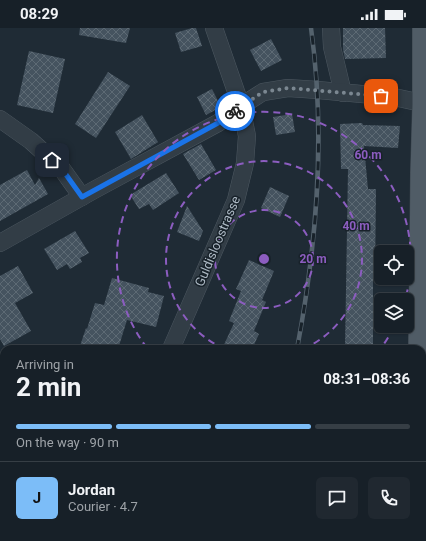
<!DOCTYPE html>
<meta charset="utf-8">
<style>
:root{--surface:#172028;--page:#202830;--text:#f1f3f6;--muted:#9ea3a8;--line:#363e45;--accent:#7cbdf8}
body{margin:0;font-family:Roboto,sans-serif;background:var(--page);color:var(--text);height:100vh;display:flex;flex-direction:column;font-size:15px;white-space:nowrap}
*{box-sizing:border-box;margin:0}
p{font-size:13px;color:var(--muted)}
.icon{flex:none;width:22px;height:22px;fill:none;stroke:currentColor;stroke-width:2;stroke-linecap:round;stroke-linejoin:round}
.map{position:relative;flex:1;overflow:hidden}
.drawer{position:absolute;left:0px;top:317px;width:426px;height:196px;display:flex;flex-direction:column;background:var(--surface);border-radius:12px 12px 0 0;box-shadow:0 1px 3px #0004,0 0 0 1px var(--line)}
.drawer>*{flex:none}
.tools{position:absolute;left:374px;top:217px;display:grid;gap:8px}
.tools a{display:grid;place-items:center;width:40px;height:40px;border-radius:6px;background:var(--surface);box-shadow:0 1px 3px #0004,0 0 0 1px var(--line);font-size:20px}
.pin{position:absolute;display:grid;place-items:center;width:34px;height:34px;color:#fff;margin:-17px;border-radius:8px;box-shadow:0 2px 6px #0006}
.courier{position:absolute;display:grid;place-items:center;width:40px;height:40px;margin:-20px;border:3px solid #1a73e8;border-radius:50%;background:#fff;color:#222;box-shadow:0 1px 5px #0007}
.summary em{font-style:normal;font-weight:700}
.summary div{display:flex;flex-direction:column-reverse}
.summary{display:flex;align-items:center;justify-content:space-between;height:68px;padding:0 16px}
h1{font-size:26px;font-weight:700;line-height:30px}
.bar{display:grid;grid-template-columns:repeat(4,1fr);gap:6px 4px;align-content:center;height:48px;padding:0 16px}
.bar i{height:5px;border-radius:3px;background:var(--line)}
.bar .active{background:var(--accent)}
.bar p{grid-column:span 4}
.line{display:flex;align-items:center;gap:10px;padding:0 16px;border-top:1px solid var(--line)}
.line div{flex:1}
.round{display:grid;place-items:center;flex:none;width:42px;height:42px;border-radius:6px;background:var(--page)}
.status{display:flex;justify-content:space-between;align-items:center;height:28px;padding:0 20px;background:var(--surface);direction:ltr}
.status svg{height:11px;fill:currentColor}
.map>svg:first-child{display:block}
.green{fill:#223837}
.building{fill:url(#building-cross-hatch)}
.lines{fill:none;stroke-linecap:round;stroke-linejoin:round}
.minor-casing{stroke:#4d5861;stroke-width:18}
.major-casing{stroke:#3c464f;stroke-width:22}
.minor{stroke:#323d46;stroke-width:17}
.major{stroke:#505c66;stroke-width:21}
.rail-casing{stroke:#54626d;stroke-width:4.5}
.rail{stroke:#18222a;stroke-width:3;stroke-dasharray:9;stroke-linecap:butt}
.done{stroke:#7b8791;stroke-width:4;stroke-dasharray:0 7.2}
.route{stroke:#1a73e8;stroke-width:5}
.ring{fill:none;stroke:#8c5dc0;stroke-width:2;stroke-dasharray:7 5}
.labels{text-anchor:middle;stroke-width:3;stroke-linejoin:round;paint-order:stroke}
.street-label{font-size:13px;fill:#acb8c3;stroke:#18222a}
.centre{fill:#8c5dc0;stroke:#18222a;stroke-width:2}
.ring-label{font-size:12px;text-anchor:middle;font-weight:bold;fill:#8c5dc0;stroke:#18222a;stroke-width:3;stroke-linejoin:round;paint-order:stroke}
</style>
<div class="status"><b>08:29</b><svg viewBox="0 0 49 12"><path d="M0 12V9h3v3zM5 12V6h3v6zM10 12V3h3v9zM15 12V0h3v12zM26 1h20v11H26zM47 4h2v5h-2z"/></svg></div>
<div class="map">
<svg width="426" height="513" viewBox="0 0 426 513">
<defs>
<pattern id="building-cross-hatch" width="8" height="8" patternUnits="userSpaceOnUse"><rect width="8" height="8" fill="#45535f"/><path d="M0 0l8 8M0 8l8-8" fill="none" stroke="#5d6a74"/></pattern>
</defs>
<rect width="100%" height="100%" fill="#1f2b35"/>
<!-- green -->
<path class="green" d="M0 455 4 456V509H57L55 513H0Z"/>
<!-- building -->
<g class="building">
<path d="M80 0H130L126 15 79 7Z"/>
<path d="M192 0H196L202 18 181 24 175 5Z"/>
<path d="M343 0H385L386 30 345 31 343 21Z"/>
<path d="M271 11 282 32 261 43 250 22Z"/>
<path d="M29 23 65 31 53 85 17 77Z"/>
<path d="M108 44 130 58 96 110 75 96Z"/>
<path d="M212 61 221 79 206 87 197 69Z"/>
<path d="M292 86 295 104 276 107 273 89Z"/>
<path d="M142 87 158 114 131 131 115 104Z"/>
<path d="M362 95 363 97 400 98 398 120 364 118 368 161H376L375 250H373V321H345L348 141H341L340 96Z"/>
<path d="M201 116 216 142 199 152 183 126Z"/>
<path d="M27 142 35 157 39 150 48 166 0 193V157Z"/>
<path d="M166 145 179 165 153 182 149 176 139 181 130 167Z"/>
<path d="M270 159 289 168 280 189 261 180Z"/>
<path d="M187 178 203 203 199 213 177 204Z"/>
<path d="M75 203 89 225 80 230 82 234 70 241 67 236 57 242 44 221Z"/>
<path d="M249 232 274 243 262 272 266 274 254 303 259 306 252 321H222L234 295 229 293 241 263 236 261Z"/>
<path d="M18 238 33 265 15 275 31 303 4 318 0 311V248Z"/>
<path d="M112 250 149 260 148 264 164 268 156 299 127 292 118 321H79L86 300 87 301 95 275 104 277Z"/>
</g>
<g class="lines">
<defs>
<g id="minor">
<path d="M331 0 332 19 343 65"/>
<path d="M0 91 31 113 62 141 82 169"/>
<path d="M0 215 94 162 218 95 241 78 263 64 288 60 318 62 394 69 426 76"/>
<path d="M171 321 236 172 245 135 247 108 241 78 214 0"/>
<path d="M422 379 426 378"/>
<path d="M0 429 4 430"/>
<path d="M87 513 89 509"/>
</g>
<g id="major">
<path d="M419 321 421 145 423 76V0"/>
<path d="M418 513V509"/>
</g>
</defs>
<!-- minor casing -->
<use href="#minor" class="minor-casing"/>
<!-- major casing -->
<use href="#major" class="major-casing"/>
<!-- minor -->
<use href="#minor" class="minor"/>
<!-- major -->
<use href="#major" class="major"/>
<defs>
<g id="rail">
<path d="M297 321C317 215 326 108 311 0"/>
<path d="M262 513 263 509"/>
</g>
</defs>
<!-- rail casing -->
<use href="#rail" class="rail-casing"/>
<!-- rail -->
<use href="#rail" class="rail"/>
</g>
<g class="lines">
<!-- done -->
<path class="done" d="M235 83 263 64 288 60 381 68"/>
<!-- route -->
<path class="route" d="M52 132 62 141 82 169 218 95 235 83"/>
</g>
<!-- distance rings -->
<g class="ring">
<circle cx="264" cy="231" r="49"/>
<path d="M225 321A98 98 0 1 1 303 321"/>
<path d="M394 299A147 147 0 0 1 381 320M147 320A147 147 0 1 1 405 272"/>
</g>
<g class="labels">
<!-- street labels -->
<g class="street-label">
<text transform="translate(217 213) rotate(-67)" y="5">Guldisloostrasse</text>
</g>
</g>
<circle cx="264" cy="231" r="6" class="centre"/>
<g class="ring-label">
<text x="368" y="131">60 m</text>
<text x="356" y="202">40 m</text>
<text x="313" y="235">20 m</text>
</g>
</svg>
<div class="tools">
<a><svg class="icon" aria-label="locate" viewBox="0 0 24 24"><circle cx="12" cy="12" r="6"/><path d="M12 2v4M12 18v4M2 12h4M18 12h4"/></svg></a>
<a><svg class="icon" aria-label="layers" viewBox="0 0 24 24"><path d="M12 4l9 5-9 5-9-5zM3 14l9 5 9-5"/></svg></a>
</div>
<div class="pin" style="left:381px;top:68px;background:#ea580c"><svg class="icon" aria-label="bag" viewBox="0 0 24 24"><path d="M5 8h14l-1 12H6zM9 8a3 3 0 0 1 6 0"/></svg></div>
<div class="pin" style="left:52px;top:132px;background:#1f2937"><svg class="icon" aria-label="home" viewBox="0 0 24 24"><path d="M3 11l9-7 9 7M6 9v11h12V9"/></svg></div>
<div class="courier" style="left:235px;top:83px"><svg class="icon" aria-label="bike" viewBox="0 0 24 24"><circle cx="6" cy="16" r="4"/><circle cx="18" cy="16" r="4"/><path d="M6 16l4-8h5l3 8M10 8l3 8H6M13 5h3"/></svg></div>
<section class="drawer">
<div class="summary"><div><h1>2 min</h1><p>Arriving in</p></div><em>08:31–08:36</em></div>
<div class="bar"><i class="active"></i><i class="active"></i><i class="active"></i><i></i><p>On the way · 90 m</p></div>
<div class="line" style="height:72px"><b class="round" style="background:var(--accent);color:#111">J</b><div><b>Jordan</b><p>Courier · 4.7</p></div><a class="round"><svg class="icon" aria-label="chat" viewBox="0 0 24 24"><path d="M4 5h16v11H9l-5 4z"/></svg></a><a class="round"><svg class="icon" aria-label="phone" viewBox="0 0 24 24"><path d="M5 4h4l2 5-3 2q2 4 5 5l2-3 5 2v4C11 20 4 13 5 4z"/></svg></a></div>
</section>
</div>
